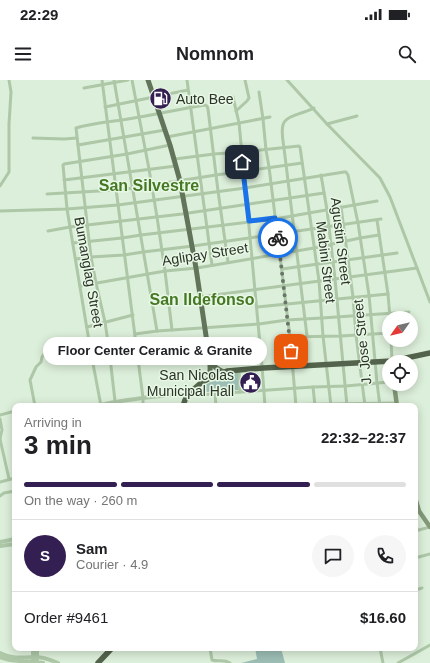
<!DOCTYPE html>
<meta charset="utf-8">
<style>
:root{--surface:#fff;--page:#f6f6f6;--text:#202124;--muted:#757577;--line:#e0e0e0;--accent:#341f52}
body{margin:0;font-family:Helvetica,sans-serif;background:var(--page);color:var(--text);height:100vh;display:flex;flex-direction:column;font-size:15px;white-space:nowrap}
*{box-sizing:border-box;margin:0}
p{font-size:13px;color:var(--muted)}
.icon{flex:none;width:22px;height:22px;fill:none;stroke:currentColor;stroke-width:2;stroke-linecap:round;stroke-linejoin:round}
.map{position:relative;flex:1;overflow:hidden}
.side{position:absolute;left:12px;top:323px;width:406px;height:248px;display:flex;flex-direction:column;background:var(--surface);border-radius:8px;box-shadow:0 2px 10px #0003}
.side>*{flex:none}
.needle{width:26px;rotate:236deg}
.tools{position:absolute;left:382px;top:231px;display:grid;gap:8px}
.tools a{display:grid;place-items:center;width:36px;height:36px;border-radius:50%;background:var(--surface);box-shadow:0 2px 10px #0003;font-size:20px}
.pin{position:absolute;display:grid;place-items:center;width:34px;height:34px;color:#fff;margin:-17px;border-radius:8px;box-shadow:0 2px 6px #0006}
.courier{position:absolute;display:grid;place-items:center;width:40px;height:40px;margin:-20px;border:3px solid #1a73e8;border-radius:50%;background:#fff;color:#222;box-shadow:0 1px 5px #0007}
.bubble{position:absolute;height:28px;border-radius:14px;background:var(--surface);box-shadow:0 2px 10px #0003;font-size:13px;font-weight:800;line-height:28px;text-align:center}
.head em{font-style:normal;font-weight:800}
.head div{display:flex;flex-direction:column-reverse}
.head{display:flex;align-items:center;justify-content:space-between;height:68px;padding:0 12px}
h1{font-size:26px;font-weight:800;line-height:30px}
.bar{display:grid;grid-template-columns:repeat(4,1fr);gap:6px 4px;align-content:center;height:48px;padding:0 12px}
.bar i{height:5px;border-radius:3px;background:var(--line)}
.bar .on{background:var(--accent)}
.bar p{grid-column:span 4}
.line{display:flex;align-items:center;gap:10px;padding:0 12px;border-top:1px solid var(--line)}
.line div{flex:1}
.round{display:grid;place-items:center;flex:none;width:42px;height:42px;border-radius:21px;background:var(--page)}
.status{display:flex;justify-content:space-between;align-items:center;height:28px;padding:0 20px;background:var(--surface);direction:ltr}
.status svg{height:11px;fill:currentColor}
header{display:flex;justify-content:space-between;align-items:center;height:52px;padding:0 12px;background:var(--surface);font-size:18px;font-weight:800}
.map>svg:first-child{display:block}
.green{fill:#9bbdb3}
.lines{fill:none;stroke-linecap:round;stroke-linejoin:round}
.minor{stroke:#adc7a7;stroke-width:3}
.tertiary{stroke:#adc7a7;stroke-width:4}
.secondary{stroke:#829a78;stroke-width:4.5}
.primary{stroke:#627459;stroke-width:5}
.trunk{stroke:#54644c;stroke-width:5.5}
.done{stroke:#697566;stroke-width:4;stroke-dasharray:0 7.2}
.route{stroke:#1a73e8;stroke-width:5}
.labels{text-anchor:middle;stroke-width:3;stroke-linejoin:round;paint-order:stroke}
.poi-label{font-size:14px;fill:#2b3327;stroke:#e8f8e6;text-anchor:start}
.street-label{font-size:14px;fill:#2b3327;stroke:#e8f8e6}
.quarter-label{font-size:16px;font-weight:bold;fill:#467824;stroke:#e8f8e6}
</style>
<div class="status"><b>22:29</b><svg viewBox="0 0 49 12"><path d="M0 12V9h3v3zM5 12V6h3v6zM10 12V3h3v9zM15 12V0h3v12zM26 1h20v11H26zM47 4h2v5h-2z"/></svg></div>
<header><svg class="icon" aria-label="menu" viewBox="0 0 24 24"><path d="M4 6h16M4 12h16M4 18h16"/></svg>Nomnom<svg class="icon" aria-label="search" viewBox="0 0 24 24"><circle cx="10" cy="10" r="6"/><path d="M15 15l6 6"/></svg></header>
<div class="map">
<svg width="430" height="583" viewBox="0 0 430 583">
<rect width="100%" height="100%" fill="#dcefda"/>
<!-- green -->
<g class="green">
<path d="M238 292 239 310 205 312 202 310 203 306 226 294Z"/>
<path d="M255 568H281L285 583H241L257 579Z"/>
</g>
<g class="lines">
<!-- minor -->
<g class="minor">
<path d="M102 0 143 318V326"/>
<path d="M114 0 157 251"/>
<path d="M132 0 149 89 157 137 165 191 172 250"/>
<path d="M187 0 212 185"/>
<path d="M287 0 327 44 380 98 390 117 430 222"/>
<path d="M84 8 128 0"/>
<path d="M259 12 263 39 266 70 269 87 290 257 296 326"/>
<path d="M233 17 239 43 247 125 262 286 265 326"/>
<path d="M105 27 188 10"/>
<path d="M236 31 247 21 249 18 245 0"/>
<path d="M327 44 357 36"/>
<path d="M167 57 270 37"/>
<path d="M33 58 64 59 77 58"/>
<path d="M78 65 165 50"/>
<path d="M175 79 214 74 241 72 299 66 300 67 319 201 323 256 331 326"/>
<path d="M321 95 327 130 335 199 347 326"/>
<path d="M64 100 176 86"/>
<path d="M0 106 9 92V44L11 12 9 0"/>
<path d="M47 114 116 110 133 108 216 95 302 83"/>
<path d="M341 127 353 217 356 255 365 326"/>
<path d="M0 131 67 129 118 125 245 108 344 92H346L348 95 358 143 369 215 377 303 380 326"/>
<path d="M377 140 388 214 390 238"/>
<path d="M48 151 70 147 182 134 324 113"/>
<path d="M73 163 122 158 141 155 275 139 377 121"/>
<path d="M76 179 91 177 124 175 143 172 193 166 381 139"/>
<path d="M282 189 397 173"/>
<path d="M80 206 165 191 197 188 314 168 360 158 379 155"/>
<path d="M200 217 417 188"/>
<path d="M257 227 388 214"/>
<path d="M87 247 133 235"/>
<path d="M135 254 157 251 259 244 287 240 322 238 409 232"/>
<path d="M307 256 284 68C283 61 281 52 283 45 285 35 306 33 314 28"/>
<path d="M290 257 341 256 389 253"/>
<path d="M391 260 392 281"/>
<path d="M91 273 137 265"/>
<path d="M239 290 240 312"/>
<path d="M313 307 315 326"/>
<path d="M189 314 198 315 313 307 346 306 389 302"/>
<path d="M215 314 216 326"/>
<path d="M115 321 109 269 105 242 96 203 91 177 76 48C93 43 111 42 128 39 154 35 179 29 205 25L207 26 208 29 218 111 228 182"/>
<path d="M265 325 396 323"/>
<path d="M35 326 30 300 36 287 41 282 42 277 44 274 51 269 57 266 89 261"/>
<path d="M101 326 91 273 67 129 63 85 64 84 127 74 170 65"/>
<path d="M0 335 15 331"/>
<path d="M0 339 2 350 0 359"/>
<path d="M0 359 9 399"/>
<path d="M0 402 15 398"/>
<path d="M0 416 4 413 15 411"/>
<path d="M415 451 430 447"/>
<path d="M415 478 430 474"/>
<path d="M415 510 422 508"/>
<path d="M210 568 212 580C218 582 224 579 230 583"/>
<path d="M380 568 383 583"/>
<path d="M398 583 430 565"/>
</g>
<!-- tertiary -->
<g class="tertiary">
<path d="M101 325C121 320 141 318 161 316 170 315 180 314 189 314"/>
<path d="M0 462 15 459"/>
<path d="M0 466 15 464"/>
<path d="M33 568V580"/>
<path d="M37 568V579"/>
<path d="M0 573C15 580 20 577 36 577 43 577 51 580 58 583"/>
<path d="M0 577C14 583 27 580 43 583"/>
</g>
<!-- secondary -->
<g class="secondary">
<path d="M394 304 397 326"/>
<path d="M415 417 419 431 430 447"/>
</g>
<!-- primary -->
<g class="primary">
<path d="M148 0 170 65 180 101 196 188 209 276C210 285 212 293 206 300"/>
<path d="M210 281C214 287 218 290 224 292"/>
</g>
<!-- trunk -->
<g class="trunk">
<path d="M183 326 185 320 194 309 202 302 214 296 227 291 263 288 392 281 430 273"/>
<path d="M98 583 112 568"/>
</g>
</g>
<g class="lines">
<!-- done -->
<path class="done" d="M278 158 291 271"/>
<!-- route -->
<path class="route" d="M242 82 249 141 275 138 278 158"/>
</g>
<!-- icons -->
<defs>
<symbol id="fuel-disc" viewBox="-11 -11 22 22"><circle r="9.5" fill="#341f52" stroke="#e8f8e6"/><path d="M-5.5-6h7V0h2V4h1.3V-2.5L3-4.5l.8-.8L6-3V5H2.5V1h-1V6h-7ZM-4.2-4.7v3.2H.2V-4.7Z" fill="#fff"/></symbol>
<symbol id="civic-disc" viewBox="-11 -11 22 22"><circle r="9.5" fill="#341f52" stroke="#e8f8e6"/><path d="M-.6-6.5H3V-4.5H.6V-3L4-1V1h2V6H-6V1h2V-1L-.6-3ZM-1.2 2.5V6h2.4V2.5Z" fill="#fff"/></symbol>
</defs>
<g fill-rule="evenodd">
<use href="#fuel-disc" x="148" y="6" width="25" height="25"/>
<use href="#civic-disc" x="238" y="290" width="25" height="25"/>
</g>
<g class="labels">
<!-- poi labels -->
<g class="poi-label">
<text x="176" y="24">Auto Bee</text>
<text x="234" y="300" text-anchor="end">San Nicolas<tspan x="234" dy="16">Municipal Hall</tspan></text>
</g>
<!-- street labels -->
<g class="street-label">
<text transform="translate(341 161) rotate(83)" y="5">Agustin Street</text>
<text transform="translate(205 174) rotate(-9)" y="5">Aglipay Street</text>
<text transform="translate(326 182) rotate(83)" y="5">Mabini Street</text>
<text transform="translate(89 192) rotate(80)" y="5">Bumanglag Street</text>
<text transform="translate(362 262) rotate(-96)" y="5">J. Jose Street</text>
</g>
<!-- quarter labels -->
<g class="quarter-label">
<text x="149" y="111">San Silvestre</text>
<text x="202" y="225">San Ildefonso</text>
</g>
</g>
</svg>
<div class="tools">
<a><svg class="needle" viewBox="-14 -14 28 28"><path d="M0-13l5 13h-10z" fill="#e53935"/><path d="M0 13l5-13h-10z" fill="#757577"/></svg></a>
<a><svg class="icon" aria-label="locate" viewBox="0 0 24 24"><circle cx="12" cy="12" r="6"/><path d="M12 2v4M12 18v4M2 12h4M18 12h4"/></svg></a>
</div>
<div class="pin" style="left:291px;top:271px;background:#ea580c"><svg class="icon" aria-label="bag" viewBox="0 0 24 24"><path d="M5 8h14l-1 12H6zM9 8a3 3 0 0 1 6 0"/></svg></div>
<div class="pin" style="left:242px;top:82px;background:#1f2937"><svg class="icon" aria-label="home" viewBox="0 0 24 24"><path d="M3 11l9-7 9 7M6 9v11h12V9"/></svg></div>
<div class="courier" style="left:278px;top:158px"><svg class="icon" aria-label="bike" viewBox="0 0 24 24"><circle cx="6" cy="16" r="4"/><circle cx="18" cy="16" r="4"/><path d="M6 16l4-8h5l3 8M10 8l3 8H6M13 5h3"/></svg></div>
<div class="bubble" style="left:43px;top:257px;width:224px">Floor Center Ceramic &amp; Granite</div>
<section class="side">
<div class="head"><div><h1>3 min</h1><p>Arriving in</p></div><em>22:32–22:37</em></div>
<div class="bar"><i class="on"></i><i class="on"></i><i class="on"></i><i></i><p>On the way · 260 m</p></div>
<div class="line" style="height:72px"><b class="round" style="background:var(--accent);color:#fff">S</b><div><b>Sam</b><p>Courier · 4.9</p></div><a class="round"><svg class="icon" aria-label="chat" viewBox="0 0 24 24"><path d="M4 5h16v11H9l-5 4z"/></svg></a><a class="round"><svg class="icon" aria-label="phone" viewBox="0 0 24 24"><path d="M5 4h4l2 5-3 2q2 4 5 5l2-3 5 2v4C11 20 4 13 5 4z"/></svg></a></div>
<div class="line" style="height:52px"><div>Order #9461</div><b>$16.60</b></div>
</section>
</div>
